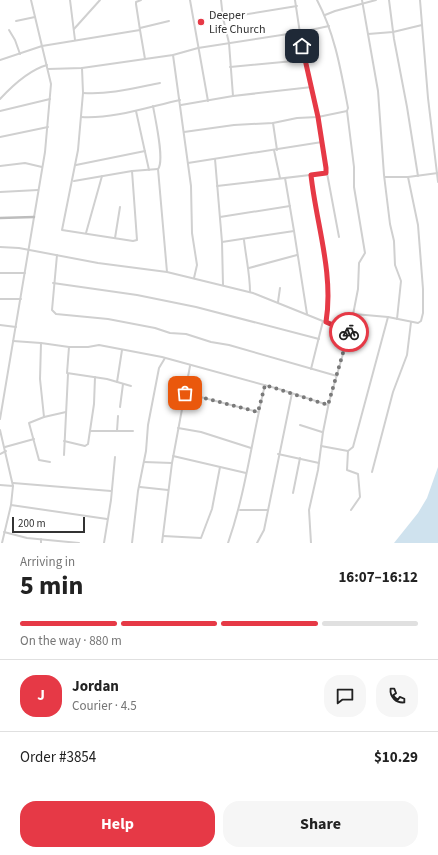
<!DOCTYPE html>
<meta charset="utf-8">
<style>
:root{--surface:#fff;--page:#f6f6f6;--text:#222;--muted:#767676;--line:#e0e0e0;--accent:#e63946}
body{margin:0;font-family:"Source Sans 3",sans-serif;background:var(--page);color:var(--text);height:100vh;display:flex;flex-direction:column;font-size:15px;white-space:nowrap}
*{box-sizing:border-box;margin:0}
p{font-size:13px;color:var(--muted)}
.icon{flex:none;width:22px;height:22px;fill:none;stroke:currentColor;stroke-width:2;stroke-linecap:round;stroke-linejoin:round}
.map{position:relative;height:543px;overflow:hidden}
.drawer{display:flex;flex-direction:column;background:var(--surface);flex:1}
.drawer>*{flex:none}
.scale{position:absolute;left:12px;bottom:10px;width:73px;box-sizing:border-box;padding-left:4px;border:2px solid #333;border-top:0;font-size:11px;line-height:14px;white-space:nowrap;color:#333;-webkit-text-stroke:3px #fff;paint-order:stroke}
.pin{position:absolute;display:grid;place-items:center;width:34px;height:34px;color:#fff;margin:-17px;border-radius:8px;box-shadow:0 2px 6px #0006}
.courier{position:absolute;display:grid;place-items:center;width:40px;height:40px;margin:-20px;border:3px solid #e63946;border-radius:50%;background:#fff;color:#222;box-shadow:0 1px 5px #0007}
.overview em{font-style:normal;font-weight:700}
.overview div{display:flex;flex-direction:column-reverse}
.overview{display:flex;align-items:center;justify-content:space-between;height:68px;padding:0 20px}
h1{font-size:26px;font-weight:700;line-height:30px}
.bar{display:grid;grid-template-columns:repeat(4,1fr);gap:6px 4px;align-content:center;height:48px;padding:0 20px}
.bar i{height:5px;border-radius:3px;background:var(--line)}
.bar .on{background:var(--accent)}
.bar p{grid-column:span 4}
.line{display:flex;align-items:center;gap:10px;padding:0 20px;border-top:1px solid var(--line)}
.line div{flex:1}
.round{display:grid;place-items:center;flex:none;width:42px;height:42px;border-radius:16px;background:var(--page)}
.action{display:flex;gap:8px;margin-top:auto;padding:8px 20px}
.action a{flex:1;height:46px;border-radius:16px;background:var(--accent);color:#fff;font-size:16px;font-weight:700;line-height:46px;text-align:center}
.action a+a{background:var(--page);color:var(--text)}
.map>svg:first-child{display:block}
.water{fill:#cfe2ee}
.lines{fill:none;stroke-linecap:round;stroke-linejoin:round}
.street{stroke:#d0d0d0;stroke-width:2}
.secondary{stroke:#bdbdbd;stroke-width:2.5}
.done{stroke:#7a7a7a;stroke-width:4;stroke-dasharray:0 7.2}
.route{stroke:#e63946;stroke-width:5}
.poi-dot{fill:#e63946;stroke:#fff;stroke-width:1.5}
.labels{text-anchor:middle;stroke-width:4;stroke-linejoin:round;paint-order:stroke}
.poi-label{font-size:12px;fill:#333;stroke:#fff;text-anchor:start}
</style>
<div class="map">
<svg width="438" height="543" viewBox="0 0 438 543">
<rect width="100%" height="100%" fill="#fff"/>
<!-- water -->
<path class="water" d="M438 467V543H394L418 513 427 498Z"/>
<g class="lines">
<!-- street -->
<g class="street">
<path d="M70 0 75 40"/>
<path d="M190 0 208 101"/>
<path d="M221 0 223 18 229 43 233 96"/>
<path d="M362 0 378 91 384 175 390 224 394 241 395 265 401 281 397 319"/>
<path d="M389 0 394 39 407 107 418 176"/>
<path d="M420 0 428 98 438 182"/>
<path d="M325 15 335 11 376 0"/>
<path d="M223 18 297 6"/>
<path d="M16 21 35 17"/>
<path d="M140 28 169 21"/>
<path d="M74 29 100 0"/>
<path d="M9 30 15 40 20 54"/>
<path d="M140 30 136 4V2L141 0"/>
<path d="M368 34 393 32 422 25"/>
<path d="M173 55 191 186 192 233 197 265 194 278"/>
<path d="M0 60 42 46 140 30 145 59"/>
<path d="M230 67 304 60"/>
<path d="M82 68 83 93 78 150 62 230 133 241 137 240 132 171"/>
<path d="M48 69 82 68 173 55 198 48 301 32 329 26"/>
<path d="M83 93C109 95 135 88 160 83"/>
<path d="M0 99C13 85 29 70 47 65"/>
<path d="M181 105 233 96 312 87"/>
<path d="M153 106C155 118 165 161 158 169L167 272"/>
<path d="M0 111 50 99"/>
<path d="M136 111 149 170"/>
<path d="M81 117C114 119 148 107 180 100"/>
<path d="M273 123 277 150"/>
<path d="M184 132 234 125 273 123 297 118 318 117 347 111 348 108C341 71 335 34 317 0"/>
<path d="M0 137 48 127"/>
<path d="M274 150 280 178"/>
<path d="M215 159 222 242 223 285"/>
<path d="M188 163 322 142"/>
<path d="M76 165 145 151"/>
<path d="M0 166 25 163 42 167"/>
<path d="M327 173 339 237"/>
<path d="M311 175C316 223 334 273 326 322"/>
<path d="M408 177 438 173"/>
<path d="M74 181 132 171 158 169"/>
<path d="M217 186 327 173 318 117 307 65 304 60 295 0"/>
<path d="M0 192 38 190"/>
<path d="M220 217 290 206"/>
<path d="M294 231 307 314"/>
<path d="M86 233 102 176"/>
<path d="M115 238 120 207"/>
<path d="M244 240C246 258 250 274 250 292"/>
<path d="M222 242 294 231 285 178"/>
<path d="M0 247 19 248 98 263 167 272 253 293 350 332"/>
<path d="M57 255 52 310 56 314 108 319 155 328 170 333 186 334 211 342 229 345 337 376"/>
<path d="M249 268 297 255"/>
<path d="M0 273H25"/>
<path d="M53 283 137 295 196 307 319 339"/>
<path d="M0 299H21"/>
<path d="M278 302 280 288"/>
<path d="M354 314 388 317 418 323 421 321 423 313V289L418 225 408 177H385"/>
<path d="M0 325 16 327"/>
<path d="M13 341 41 343 69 347H88L99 345 162 357 279 389 328 405"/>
<path d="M41 343 40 379 44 417"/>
<path d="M69 347 67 373 107 379 131 386"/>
<path d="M311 369 323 321"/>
<path d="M117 382 122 350"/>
<path d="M185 393 258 412"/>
<path d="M120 407 123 384"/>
<path d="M0 419 45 152 51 84 31 0"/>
<path d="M300 425 322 432"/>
<path d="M178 428 201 432 251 448"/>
<path d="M0 430 13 486 11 505 2 543"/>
<path d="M90 431H133"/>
<path d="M117 431 118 416"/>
<path d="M64 441 85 446 88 444 94 404 95 377"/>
<path d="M321 446 348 451 353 447 388 317"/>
<path d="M5 447 34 439"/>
<path d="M348 451 347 470 358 474 360 497 351 510"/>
<path d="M0 454 6 451"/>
<path d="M278 454 319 463"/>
<path d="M64 455 68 374"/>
<path d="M173 456 246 473"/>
<path d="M50 462 39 460 29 423 44 417 66 412"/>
<path d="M144 462 172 463 190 366"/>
<path d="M372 472 393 392 407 355 411 322"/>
<path d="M13 483 111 491"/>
<path d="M0 485 13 486"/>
<path d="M140 487 168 490"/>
<path d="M293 493 300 458"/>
<path d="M11 505 107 519"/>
<path d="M240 510H268"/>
<path d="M4 532 27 538 79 543"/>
<path d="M163 536 201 538 212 509 220 467"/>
<path d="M41 543V539"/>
<path d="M104 543 111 500 115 457"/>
<path d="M132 543 138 491 146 451 148 425 159 368 165 358"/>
<path d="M162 543 172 463"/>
<path d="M228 543C246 492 252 437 265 385"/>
<path d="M257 543 264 530 292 393"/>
<path d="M311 543 309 510 318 470 323 432 329 402 350 330 358 289 359 263 365 253 354 187V167L347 111"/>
</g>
<!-- secondary -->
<path class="secondary" d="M0 218 34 217"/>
</g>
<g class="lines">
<!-- done -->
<path class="done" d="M185 393 258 412 265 385 328 405 349 332"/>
<!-- route -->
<path class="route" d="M302 46 318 117 326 168V173L311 175C316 223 334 273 326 322L349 332"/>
</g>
<!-- markers -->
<circle class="poi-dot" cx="201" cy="22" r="4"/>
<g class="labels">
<!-- poi labels -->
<g class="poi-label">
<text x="209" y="19">Deeper<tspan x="209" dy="14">Life Church</tspan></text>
</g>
</g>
</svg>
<div class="scale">200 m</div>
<div class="pin" style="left:185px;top:393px;background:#ea580c"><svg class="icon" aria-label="bag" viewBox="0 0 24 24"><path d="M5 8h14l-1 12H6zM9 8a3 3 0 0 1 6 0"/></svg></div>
<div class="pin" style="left:302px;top:46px;background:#1f2937"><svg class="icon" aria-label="home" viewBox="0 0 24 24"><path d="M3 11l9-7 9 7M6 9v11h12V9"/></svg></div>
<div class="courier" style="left:349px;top:332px"><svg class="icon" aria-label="bike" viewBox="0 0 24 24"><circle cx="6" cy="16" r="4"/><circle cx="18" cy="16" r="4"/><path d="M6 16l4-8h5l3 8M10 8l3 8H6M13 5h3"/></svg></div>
</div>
<section class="drawer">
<div class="overview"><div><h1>5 min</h1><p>Arriving in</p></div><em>16:07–16:12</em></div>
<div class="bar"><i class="on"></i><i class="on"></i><i class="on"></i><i></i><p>On the way · 880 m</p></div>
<div class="line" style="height:72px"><b class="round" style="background:var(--accent);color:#fff">J</b><div><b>Jordan</b><p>Courier · 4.5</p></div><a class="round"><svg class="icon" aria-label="chat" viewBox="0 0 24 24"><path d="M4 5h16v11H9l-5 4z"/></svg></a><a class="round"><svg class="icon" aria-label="phone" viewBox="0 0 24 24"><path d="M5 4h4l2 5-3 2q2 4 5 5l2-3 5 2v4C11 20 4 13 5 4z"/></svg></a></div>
<div class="line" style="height:52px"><div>Order #3854</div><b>$10.29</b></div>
<div class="action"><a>Help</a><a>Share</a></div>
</section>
